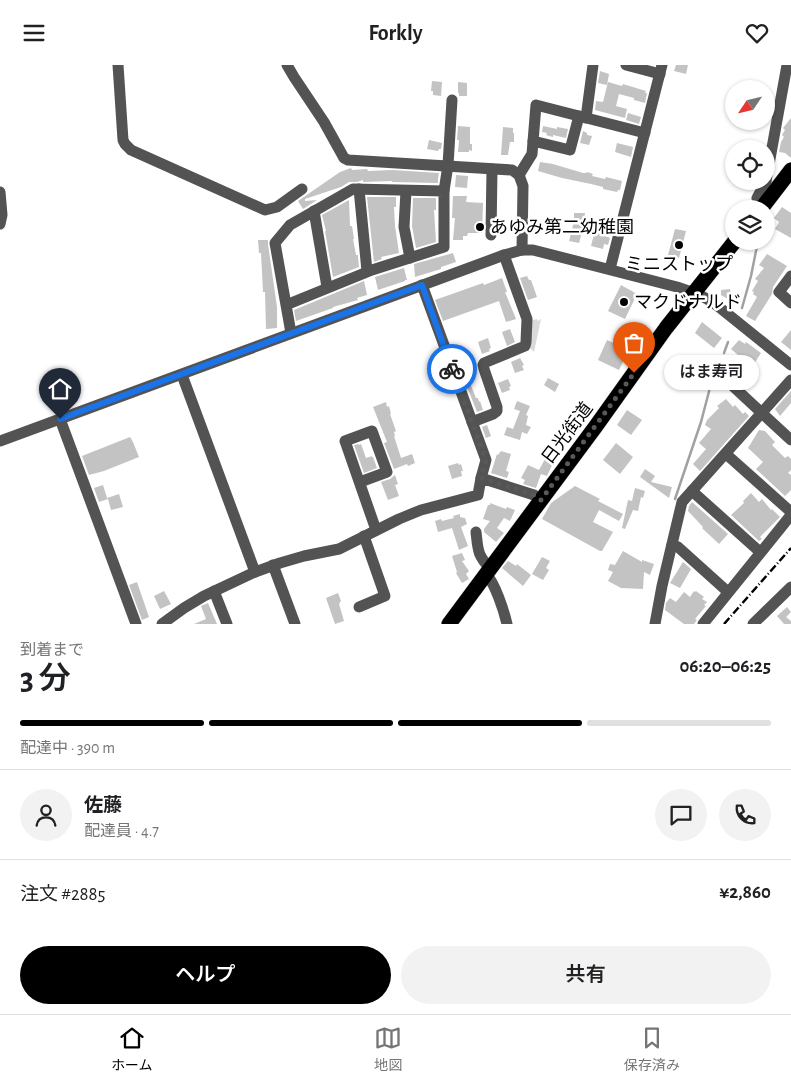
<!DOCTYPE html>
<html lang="ja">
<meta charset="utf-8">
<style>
:root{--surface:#fff;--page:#f2f2f2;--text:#202124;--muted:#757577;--line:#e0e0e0;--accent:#000}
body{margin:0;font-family:"Alegreya Sans","Noto Sans JP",sans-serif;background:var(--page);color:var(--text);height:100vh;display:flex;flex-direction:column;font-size:19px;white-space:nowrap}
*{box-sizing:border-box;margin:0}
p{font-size:16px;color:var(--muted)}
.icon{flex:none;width:28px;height:28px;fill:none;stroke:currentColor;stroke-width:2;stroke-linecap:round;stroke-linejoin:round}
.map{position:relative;height:559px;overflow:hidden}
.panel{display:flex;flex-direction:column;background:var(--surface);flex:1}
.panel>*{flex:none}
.needle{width:32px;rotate:235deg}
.controls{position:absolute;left:725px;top:15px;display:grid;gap:10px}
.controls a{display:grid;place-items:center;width:50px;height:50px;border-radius:50%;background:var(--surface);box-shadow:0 1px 4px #0004;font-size:25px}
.pin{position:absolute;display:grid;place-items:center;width:42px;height:42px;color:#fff;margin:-51px -21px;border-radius:50% 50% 50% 0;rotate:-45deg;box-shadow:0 0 5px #0007}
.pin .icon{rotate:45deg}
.courier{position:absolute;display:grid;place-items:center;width:50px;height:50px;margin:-25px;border:4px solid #1a73e8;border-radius:50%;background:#fff;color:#222;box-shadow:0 1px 6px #0007}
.bubble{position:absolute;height:35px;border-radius:18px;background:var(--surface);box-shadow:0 1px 4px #0004;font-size:16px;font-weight:600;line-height:35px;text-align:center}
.overview em{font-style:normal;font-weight:600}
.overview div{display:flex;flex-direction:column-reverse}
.overview{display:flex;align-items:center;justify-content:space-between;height:85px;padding:0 20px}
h1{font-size:32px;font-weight:600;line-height:38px}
.bar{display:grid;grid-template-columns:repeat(4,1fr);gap:8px 5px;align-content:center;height:60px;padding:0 20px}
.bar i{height:6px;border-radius:4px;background:var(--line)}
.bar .on{background:var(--accent)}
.bar p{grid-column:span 4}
.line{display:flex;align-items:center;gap:12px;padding:0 20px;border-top:1px solid var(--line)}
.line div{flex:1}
.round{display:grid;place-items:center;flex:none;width:52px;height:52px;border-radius:26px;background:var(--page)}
.cta{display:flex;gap:10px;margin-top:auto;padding:10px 20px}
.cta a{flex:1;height:58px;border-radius:30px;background:var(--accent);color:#fff;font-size:20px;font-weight:600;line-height:58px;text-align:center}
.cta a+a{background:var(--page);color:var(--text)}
header{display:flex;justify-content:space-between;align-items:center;height:65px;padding:0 20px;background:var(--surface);font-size:22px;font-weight:600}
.tabs{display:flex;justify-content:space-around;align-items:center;height:70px;border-top:1px solid var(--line);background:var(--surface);font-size:14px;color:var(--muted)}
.tabs a{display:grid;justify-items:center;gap:2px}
.tabs .on{color:var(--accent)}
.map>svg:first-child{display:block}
.green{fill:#dadada}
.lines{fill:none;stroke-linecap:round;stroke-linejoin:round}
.stream{stroke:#a1a1a1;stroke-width:2.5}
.building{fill:#c3c3c3}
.highway-casing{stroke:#dbdbdb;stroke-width:16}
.minor{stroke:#535353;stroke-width:11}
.highway{stroke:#000;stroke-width:15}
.rail{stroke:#000;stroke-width:2.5;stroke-dasharray:8 2.5 1 2.5;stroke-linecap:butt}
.done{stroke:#595959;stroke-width:5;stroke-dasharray:0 9}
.route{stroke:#1a73e8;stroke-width:6}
.poi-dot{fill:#000;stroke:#fff;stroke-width:2}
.labels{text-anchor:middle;stroke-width:5;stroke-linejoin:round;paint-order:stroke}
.poi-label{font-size:18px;fill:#000;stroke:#fff;text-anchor:start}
.street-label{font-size:18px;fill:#000;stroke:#fff}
</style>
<header><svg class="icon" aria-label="menu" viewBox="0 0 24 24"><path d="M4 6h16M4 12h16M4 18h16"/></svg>Forkly<svg class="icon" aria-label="heart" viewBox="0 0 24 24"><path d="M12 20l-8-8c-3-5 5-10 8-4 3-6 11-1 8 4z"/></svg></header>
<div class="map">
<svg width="791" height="559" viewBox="0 0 791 559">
<rect width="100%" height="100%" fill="#fff"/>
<!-- green -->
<path class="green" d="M537 254 538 256 541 254 534 287 530 283 531 258 533 255Z"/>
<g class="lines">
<!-- stream -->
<g class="stream">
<path d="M742 243 751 211 758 176"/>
<path d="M724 288 728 277"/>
<path d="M675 434 701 357 712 315 720 299"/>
</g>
</g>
<!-- building -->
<g class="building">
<path d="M676 0H688L686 9 674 6Z"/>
<path d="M600 6 609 9 607 20 598 18Z"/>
<path d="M432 16 442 17 441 31 433 30V26H431Z"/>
<path d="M458 17 467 18V31H459V28H458Z"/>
<path d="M608 17 622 21 623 19 646 26 645 28H647L645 38 634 35V33L619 29 616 41 627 44 625 53 595 45 596 36 603 37Z"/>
<path d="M628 48 641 52 639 59 626 55Z"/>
<path d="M791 53V93L785 88 779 87 781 77 784 72 782 70 785 65 783 63Z"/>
<path d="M458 61 470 62V79H472V86L469 85V87H458L459 75H457Z"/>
<path d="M543 61 557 64V62L568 64 566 73 553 70V72L546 70 547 68 542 67Z"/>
<path d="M503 62 513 63V68H514V77H510L508 90H501Z"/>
<path d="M583 66 587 68V70L592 71 589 80 580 78Z"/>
<path d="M429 75 442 78 441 84H439L438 86 427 84Z"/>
<path d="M617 78 633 82 631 92 615 87Z"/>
<path d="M540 97 553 99 583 108H586L587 107 593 109 592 111 605 114 606 112 622 116 620 125H618L617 127 603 124V122L591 119 562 113 538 106Z"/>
<path d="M351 103 352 105 367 104 368 106 393 105 439 108 438 114V118L392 117V116L363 117V115L357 117H349L341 122 305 134V136L317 135 303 144 298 136 340 107Z"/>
<path d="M456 110 468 111 467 123 455 122Z"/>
<path d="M453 131H467L466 137 483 138 482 168H468L467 171H463V175H453L455 153H452Z"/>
<path d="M367 132H396V142H394L395 161 399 188 381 192 382 194 374 197Z"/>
<path d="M413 133H436V145H434L436 177 416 183 412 161Z"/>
<path d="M349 135 350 161H352L354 174H353L356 190H358V192L359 202 333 212 325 166H326L322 150Z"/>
<path d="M782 142 791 148V173L775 164 779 157 774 153Z"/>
<path d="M574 148H585L584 160 579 178 569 176 574 156Z"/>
<path d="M597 157 603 159 602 162 605 163 603 170 610 173 608 180 604 179 603 184 591 181Z"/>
<path d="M675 164 686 166 679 193 668 190Z"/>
<path d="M258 175H268V179L277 242V263L266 264 265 227H263L261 188H259Z"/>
<path d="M453 188 456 197 441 202V204L415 212 414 199Z"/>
<path d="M767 189 787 201 773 222 772 229 755 256 746 251 757 232 753 229 754 227 752 226 758 216 755 214 764 203 759 200Z"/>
<path d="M404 203 407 215H405V216L378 225 375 212Z"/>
<path d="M527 211 529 215H531L537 232 528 235 520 213Z"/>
<path d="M502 213 507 227H505L516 254 506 257 499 236 443 256 435 235 483 218 484 220Z"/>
<path d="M364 216 367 230 357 233 358 235 333 242V243L296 256 294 245Z"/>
<path d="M621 220 637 229 625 254 608 246Z"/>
<path d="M730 224 731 232 726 233 721 230V225Z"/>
<path d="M702 257 722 273 714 283 695 268Z"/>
<path d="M510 264 515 277 507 281 502 267Z"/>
<path d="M791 265V285L781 277Z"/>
<path d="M488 273 491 283 489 284 490 286 482 289 478 277Z"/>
<path d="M607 275 629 285 619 305 598 295Z"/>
<path d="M739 275 745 279 746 277 761 288 752 302 737 291 738 290 731 284Z"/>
<path d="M462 282H464L467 288 474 310 466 314 455 285Z"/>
<path d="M520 293 524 300 522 301 524 305 515 308 511 297Z"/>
<path d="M548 313 559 319 555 327 544 320Z"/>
<path d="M508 314 511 321 509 322 510 325 502 328 498 318Z"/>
<path d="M470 318 476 333H478L479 337 480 336 483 345 477 347 466 319Z"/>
<path d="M791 326V338L780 351 775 344Z"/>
<path d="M726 334 733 342 735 340 743 349 745 347 749 351 700 406 693 399 706 384 699 378 711 364 705 360 707 355 719 343 717 341Z"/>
<path d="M517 336 530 341 526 350 528 351 526 360 531 362 527 369 522 367 520 375 504 370 507 362 513 364 520 346 514 344Z"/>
<path d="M386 337 387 342 389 341 391 349H390L396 366 394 367 395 371H394L401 393 412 389 415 398 408 401 407 399 394 404 384 378 387 377 373 342Z"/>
<path d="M627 345 642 355 631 370 617 360Z"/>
<path d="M487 360 491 371 486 373 482 362Z"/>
<path d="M759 365 765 366 775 377 772 380 785 393 788 391 791 394V405L788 408 791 410V425L785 431 756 404 763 397 748 383Z"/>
<path d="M130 372 133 377 139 392 104 406 89 410 82 391Z"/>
<path d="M616 378 633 392 620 409 603 395Z"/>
<path d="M359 379V380L361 379 366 393 372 391V392H373L377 403 364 408 354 380Z"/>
<path d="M501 386 511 389 506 406 509 407 507 413 491 408 497 389 498 390Z"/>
<path d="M545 394 553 398 547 411 541 409 536 423 523 419 525 415 521 413 528 400 539 405Z"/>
<path d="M458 398 459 400 461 399 463 406H461L462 411 452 414 448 401Z"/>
<path d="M645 404 655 411 651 417 672 422 669 433 640 412Z"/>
<path d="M395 410 398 419 395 420 399 431 388 435 381 417 390 414Z"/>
<path d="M103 420 107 433 119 429 123 442 111 445 108 434 99 437 94 423Z"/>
<path d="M575 421 600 434 598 436 623 449 619 456 599 445 593 457 613 467 602 486H600L542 454 551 438Z"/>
<path d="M635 423 645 426 643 433 641 432 638 446 633 445 625 464 622 463 628 435 632 436Z"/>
<path d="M751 428 759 437 762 434 771 445 772 444 780 452 760 472 762 474 759 476 731 450 744 438 743 436Z"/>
<path d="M692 437 728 469 719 479 702 463 703 462 688 446 689 441Z"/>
<path d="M490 438 506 444 507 442 515 445 510 456 504 453 497 463 504 468 496 477 484 467V464L490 456 483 454 488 440H490Z"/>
<path d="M460 449V452L465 453 467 459 461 462 468 481 459 485 452 463 438 467 435 456 441 454 442 456 454 453 453 451Z"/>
<path d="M623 486 642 497V495L654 499 650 510 644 507 643 524 621 523 608 516 613 507 608 505 610 499 615 500Z"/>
<path d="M462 488 465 495 462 496 469 506 466 509 469 514 462 518 456 508 457 507 452 491Z"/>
<path d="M542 492 550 496 546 503 549 505 543 515 532 509Z"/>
<path d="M508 496 516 501 517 499 531 510 523 521 502 503Z"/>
<path d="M683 497 691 504 680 523 670 518Z"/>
<path d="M137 517 149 552 142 555 129 520Z"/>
<path d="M164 526 171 539 160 544 154 531Z"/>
<path d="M694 526 695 527 696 526 704 532 702 534 707 537 704 540 706 541 695 554 697 555 694 559H684L665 545 666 538 670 533 676 537 684 527 690 532Z"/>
<path d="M338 528 341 536 339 539 344 556 335 559 326 533Z"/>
<path d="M208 538 217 559H194L206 554 201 541Z"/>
<path d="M787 542 791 547 786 552 791 556V559H784L777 551Z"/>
</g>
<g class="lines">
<defs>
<g id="highway">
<path d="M761 144 791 105"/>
<path d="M449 559 596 361 666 263 735 176"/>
</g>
</defs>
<!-- highway casing -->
<use href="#highway" class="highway-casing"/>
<!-- minor -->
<g class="minor">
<path d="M118 0 123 75 125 79 131 85 265 145 277 142 302 124"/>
<path d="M287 0 294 12 324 57 344 93 348 95 512 105 519 110 523 121 522 185"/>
<path d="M626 0 660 9"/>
<path d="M586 53 593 0"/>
<path d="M533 76 570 85 579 51"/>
<path d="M519 110 532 89 536 40 645 68"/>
<path d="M766 116 787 0"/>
<path d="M359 124 367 206"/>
<path d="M406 126 404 162 410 193"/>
<path d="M444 126 448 100 452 35"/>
<path d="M0 127 2 150 0 159"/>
<path d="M764 140 757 133 766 116"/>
<path d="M314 146 327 222"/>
<path d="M491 170 492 104"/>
<path d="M610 204 662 0"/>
<path d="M791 211 779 227 791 238"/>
<path d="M422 220 486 395 481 413"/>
<path d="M286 240 372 205 444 182V126L353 124 290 160 275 178 291 268"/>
<path d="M182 310 255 507"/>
<path d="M723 312 791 375"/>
<path d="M60 354 136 559"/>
<path d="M472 357 493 349 497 346V342L484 304 483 300 484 298 525 281 526 277 527 254 504 190"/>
<path d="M0 376 504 190 522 185H533L677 222 700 230 707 234 719 242 791 300"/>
<path d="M726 389 791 447"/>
<path d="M360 417 387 407 372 366 345 376 376 465"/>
<path d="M692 426 760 487"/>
<path d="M476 467C478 484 477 490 490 503"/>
<path d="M672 480 678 482 728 527"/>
<path d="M273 500 295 559"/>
<path d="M486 509C495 518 504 546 507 559"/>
<path d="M214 526 227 559"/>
<path d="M359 542 385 531 364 471"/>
<path d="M162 559 184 543 204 531 255 507 280 498 304 491 339 484 399 454 421 445 478 430 481 413 534 430 541 435"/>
<path d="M655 559 662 521 682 437 791 315"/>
<path d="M703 559 791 450"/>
<path d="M753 559 791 522"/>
</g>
<!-- highway -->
<use href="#highway" class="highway"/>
<!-- rail -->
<path class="rail" d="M724 559 791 483"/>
</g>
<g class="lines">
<!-- done -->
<path class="done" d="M452 304 486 395 481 413 534 430 541 435 634 308"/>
<!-- route -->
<path class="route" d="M60 354 422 220 452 304"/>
</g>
<!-- markers -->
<g class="poi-dot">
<circle cx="480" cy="162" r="5"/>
<circle cx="679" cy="180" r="5"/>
<circle cx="624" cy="237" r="5"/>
</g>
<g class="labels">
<!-- poi labels -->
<g class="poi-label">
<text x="490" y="168">あゆみ第二幼稚園</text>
<text x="679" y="205" text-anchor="middle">ミニストップ</text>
<text x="634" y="243">マクドナルド</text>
</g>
<!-- street labels -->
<g class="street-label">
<text transform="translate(567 368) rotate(-53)" y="6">日光街道</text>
</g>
</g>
</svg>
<div class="controls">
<a><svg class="needle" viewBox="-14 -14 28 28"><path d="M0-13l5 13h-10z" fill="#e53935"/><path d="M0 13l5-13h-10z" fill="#757577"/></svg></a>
<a><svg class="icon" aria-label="locate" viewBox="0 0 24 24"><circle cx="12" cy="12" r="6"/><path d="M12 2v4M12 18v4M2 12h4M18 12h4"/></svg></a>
<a><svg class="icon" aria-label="layers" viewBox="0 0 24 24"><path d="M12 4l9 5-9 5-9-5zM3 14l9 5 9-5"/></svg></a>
</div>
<div class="pin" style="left:634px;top:308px;background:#ea580c"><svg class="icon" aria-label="bag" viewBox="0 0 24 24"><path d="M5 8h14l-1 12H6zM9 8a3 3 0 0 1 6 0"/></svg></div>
<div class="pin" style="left:60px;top:354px;background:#1f2937"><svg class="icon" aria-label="home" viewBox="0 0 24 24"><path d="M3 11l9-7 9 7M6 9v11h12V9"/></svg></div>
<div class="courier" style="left:452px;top:304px"><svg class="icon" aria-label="bike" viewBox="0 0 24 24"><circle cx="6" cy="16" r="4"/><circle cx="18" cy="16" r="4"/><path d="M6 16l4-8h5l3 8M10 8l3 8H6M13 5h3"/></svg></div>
<div class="bubble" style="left:664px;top:290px;width:95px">はま寿司</div>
</div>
<section class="panel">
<div class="overview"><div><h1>3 分</h1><p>到着まで</p></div><em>06:20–06:25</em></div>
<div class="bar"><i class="on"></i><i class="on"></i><i class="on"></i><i></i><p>配達中 · 390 m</p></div>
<div class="line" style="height:90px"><a class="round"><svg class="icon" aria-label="person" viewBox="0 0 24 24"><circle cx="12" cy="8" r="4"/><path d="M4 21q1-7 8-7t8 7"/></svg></a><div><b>佐藤</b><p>配達員 · 4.7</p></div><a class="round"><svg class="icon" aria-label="chat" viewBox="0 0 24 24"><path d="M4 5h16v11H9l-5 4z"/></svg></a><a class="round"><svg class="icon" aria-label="phone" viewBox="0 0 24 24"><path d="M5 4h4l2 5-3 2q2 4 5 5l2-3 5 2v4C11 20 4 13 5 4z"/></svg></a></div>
<div class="line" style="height:65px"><div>注文 #2885</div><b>¥2,860</b></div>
<div class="cta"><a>ヘルプ</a><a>共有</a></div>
</section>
<nav class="tabs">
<a class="on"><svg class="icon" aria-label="home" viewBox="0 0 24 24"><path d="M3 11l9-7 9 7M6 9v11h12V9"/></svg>ホーム</a>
<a><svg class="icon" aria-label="map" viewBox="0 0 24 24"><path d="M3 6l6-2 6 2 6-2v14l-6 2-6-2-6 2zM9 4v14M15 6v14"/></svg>地図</a>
<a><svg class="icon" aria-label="saved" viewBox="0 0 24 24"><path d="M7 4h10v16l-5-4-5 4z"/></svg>保存済み</a>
</nav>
